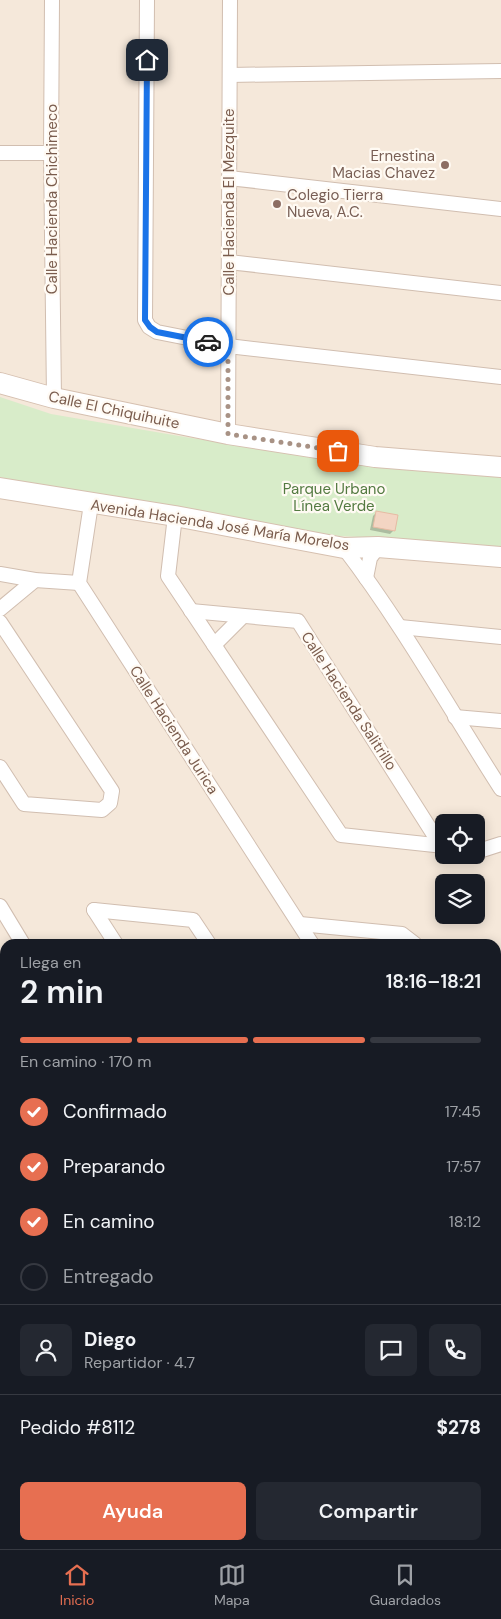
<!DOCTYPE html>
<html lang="es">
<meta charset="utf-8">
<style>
:root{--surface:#171b24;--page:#242831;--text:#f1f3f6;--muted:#9ea1a6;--line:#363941;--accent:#e76f51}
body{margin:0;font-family:"DM Sans",sans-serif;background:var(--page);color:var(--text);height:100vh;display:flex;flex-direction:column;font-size:19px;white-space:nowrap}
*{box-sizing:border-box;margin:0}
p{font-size:16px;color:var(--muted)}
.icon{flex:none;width:28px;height:28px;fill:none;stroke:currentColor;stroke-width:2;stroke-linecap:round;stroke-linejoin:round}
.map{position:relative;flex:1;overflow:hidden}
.side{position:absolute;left:0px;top:939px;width:501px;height:611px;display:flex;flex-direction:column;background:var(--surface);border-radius:15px 15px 0 0;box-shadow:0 2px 12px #0003}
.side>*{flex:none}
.tools{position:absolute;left:435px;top:814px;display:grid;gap:10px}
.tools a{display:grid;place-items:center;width:50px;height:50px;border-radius:8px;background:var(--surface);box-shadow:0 2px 12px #0003;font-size:25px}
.pin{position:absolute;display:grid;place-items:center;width:42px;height:42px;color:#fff;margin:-21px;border-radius:10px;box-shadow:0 2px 8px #0006}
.courier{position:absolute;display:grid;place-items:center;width:50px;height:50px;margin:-25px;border:4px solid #1a73e8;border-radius:50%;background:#fff;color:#222;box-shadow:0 1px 6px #0007}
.headline em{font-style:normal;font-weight:600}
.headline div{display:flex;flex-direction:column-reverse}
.headline{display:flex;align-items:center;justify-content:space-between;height:85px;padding:0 20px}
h1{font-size:32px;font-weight:600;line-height:38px}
.bar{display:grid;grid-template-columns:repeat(4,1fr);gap:8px 5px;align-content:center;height:60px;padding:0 20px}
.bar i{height:6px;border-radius:4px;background:var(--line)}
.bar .current{background:var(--accent)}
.bar p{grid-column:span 4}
.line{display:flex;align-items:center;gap:12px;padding:0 20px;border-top:1px solid var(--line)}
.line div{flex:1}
.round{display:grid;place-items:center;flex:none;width:52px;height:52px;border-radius:8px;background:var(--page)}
ol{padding:0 20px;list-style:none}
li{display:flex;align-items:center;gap:15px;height:55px}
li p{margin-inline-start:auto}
li .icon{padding:5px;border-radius:50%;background:var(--accent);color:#fff;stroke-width:4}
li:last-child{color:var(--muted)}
li i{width:28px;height:28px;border:2px solid var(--line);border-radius:50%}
.cta{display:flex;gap:10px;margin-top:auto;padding:10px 20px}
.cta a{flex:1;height:58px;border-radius:8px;background:var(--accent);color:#fff;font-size:20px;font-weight:600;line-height:58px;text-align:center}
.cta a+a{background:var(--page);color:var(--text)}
.menu{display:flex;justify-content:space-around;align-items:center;height:70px;border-top:1px solid var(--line);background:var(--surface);font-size:14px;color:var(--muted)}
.menu a{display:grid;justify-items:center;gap:2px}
.menu .current{color:var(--accent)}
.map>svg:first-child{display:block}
.residential{fill:#f5e8da;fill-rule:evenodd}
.green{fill:#d8ecc9}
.shadow{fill:#0003}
.building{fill:#f3d5c3;stroke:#e6bba3}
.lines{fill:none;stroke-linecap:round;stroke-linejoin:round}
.minor-casing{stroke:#d1beb0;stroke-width:16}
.tertiary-casing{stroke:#d1beb0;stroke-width:20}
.secondary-casing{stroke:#d6c0b0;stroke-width:22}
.minor{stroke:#fff;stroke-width:14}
.tertiary{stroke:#fff;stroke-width:18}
.secondary{stroke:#fff;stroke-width:20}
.done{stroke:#a89285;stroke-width:5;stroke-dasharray:0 9}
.route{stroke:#1a73e8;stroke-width:6}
.education-dot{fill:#8d6e63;stroke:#fffaf3;stroke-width:2}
.labels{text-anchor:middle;stroke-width:4.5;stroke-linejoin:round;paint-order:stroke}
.education-label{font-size:15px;fill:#785e54;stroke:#fffaf3;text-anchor:end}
.street-label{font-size:15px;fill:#7a5c4d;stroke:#fffaf3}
.park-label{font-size:15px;fill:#537a41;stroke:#fffaf3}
</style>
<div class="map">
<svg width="501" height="1549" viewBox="0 0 501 1549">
<rect width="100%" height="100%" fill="#fdf6ec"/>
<!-- residential -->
<path class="residential" d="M0 0H501V1549H0V1502L5 1503V1545H496V944H5V1218L0 1217ZM444 822H476V855H444ZM444 882H476V915H444Z"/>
<!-- green -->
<path class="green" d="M0 397 51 414 185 437 341 461 501 476V550L380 538 339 536 56 489 0 477Z"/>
<!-- shadow -->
<path class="shadow" d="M376 513 394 530 390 534 370 530 373 516Z"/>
<!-- building -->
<path class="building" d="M376 511 398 515 395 531 373 527Z"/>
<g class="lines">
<defs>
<g id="minor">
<path d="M52 0 51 153 54 398"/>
<path d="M147 0 145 320 149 327 157 332 228 346 501 377"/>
<path d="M230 75 501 71"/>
<path d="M0 153H51"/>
<path d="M229 178 501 209"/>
<path d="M229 262 501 293"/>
<path d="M228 434 230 0"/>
<path d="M91 504 79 583 312 944"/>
<path d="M175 516 168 576 341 835 444 846"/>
<path d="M344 548C402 624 449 708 501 789"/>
<path d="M0 574 35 580 79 583"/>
<path d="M366 578 370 558 378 547"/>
<path d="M0 609 35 580"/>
<path d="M191 611 298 621 441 846"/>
<path d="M0 622 112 791 110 803 102 810 24 804 0 767"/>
<path d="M400 627 501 637"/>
<path d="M214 645 243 616"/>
<path d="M455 717 501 721"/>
<path d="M476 849 482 850 501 844"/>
<path d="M0 906 23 944"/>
<path d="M94 910 193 920 209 944"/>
<path d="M94 910 116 944"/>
<path d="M300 924 402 934 415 944"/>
<path d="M496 1069 501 1076"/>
<path d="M0 1070 5 1078"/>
<path d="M0 1111H5"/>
<path d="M0 1189 5 1190"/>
<path d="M496 1240H501"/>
<path d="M496 1331 501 1332"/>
<path d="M496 1412H501"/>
<path d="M496 1499H501"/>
<path d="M203 1545 206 1549"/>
<path d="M254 1549V1545"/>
<path d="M339 1549 340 1545"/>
<path d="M425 1549V1545"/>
</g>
<g id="tertiary">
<path d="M0 1480 5 1482"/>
<path d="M0 1516 5 1519"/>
<path d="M47 1545 51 1549"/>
<path d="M97 1545 101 1549"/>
</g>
<g id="secondary">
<path d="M0 383 54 398 228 434 375 457 501 467"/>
<path d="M0 488 175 516 344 548 378 547 501 557"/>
</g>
</defs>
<!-- minor casing -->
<use href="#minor" class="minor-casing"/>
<!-- tertiary casing -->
<use href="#tertiary" class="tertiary-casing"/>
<!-- secondary casing -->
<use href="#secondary" class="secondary-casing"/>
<!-- minor -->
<use href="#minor" class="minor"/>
<!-- tertiary -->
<use href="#tertiary" class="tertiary"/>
<!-- secondary -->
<use href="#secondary" class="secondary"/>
</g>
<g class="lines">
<!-- done -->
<path class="done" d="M208 342 228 346V434L338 451"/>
<!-- route -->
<path class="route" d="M147 60 145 320 150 327 157 332 208 342"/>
</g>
<!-- markers -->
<g class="education-dot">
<circle cx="445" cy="165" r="5"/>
<circle cx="277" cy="204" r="5"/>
</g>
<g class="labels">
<!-- education labels -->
<g class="education-label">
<text x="435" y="161">Ernestina<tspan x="435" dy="17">Macias Chavez</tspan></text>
<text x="287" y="200" text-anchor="start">Colegio Tierra<tspan x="287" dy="17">Nueva, A.C.</tspan></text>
</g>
<!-- street labels -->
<g class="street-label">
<text transform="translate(52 199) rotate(-90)" y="5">Calle Hacienda Chichimeco</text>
<text transform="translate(229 202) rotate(-90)" y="5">Calle Hacienda El Mezquite</text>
<text transform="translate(114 410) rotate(12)" y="5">Calle El Chiquihuite</text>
<text transform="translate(220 525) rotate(9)" y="5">Avenida Hacienda José María Morelos</text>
<text transform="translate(349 701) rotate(57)" y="5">Calle Hacienda Salitrillo</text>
<text transform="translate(174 730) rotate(57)" y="5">Calle Hacienda Jurica</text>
</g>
<!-- park labels -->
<g class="park-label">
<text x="334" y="494">Parque Urbano<tspan x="334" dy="17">Línea Verde</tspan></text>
</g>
</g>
</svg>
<div class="tools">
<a><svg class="icon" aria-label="locate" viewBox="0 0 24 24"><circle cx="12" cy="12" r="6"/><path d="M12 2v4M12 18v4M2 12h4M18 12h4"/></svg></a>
<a><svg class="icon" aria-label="layers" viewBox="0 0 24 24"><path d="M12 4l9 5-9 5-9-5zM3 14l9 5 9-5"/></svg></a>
</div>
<div class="pin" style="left:338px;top:451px;background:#ea580c"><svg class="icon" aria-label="bag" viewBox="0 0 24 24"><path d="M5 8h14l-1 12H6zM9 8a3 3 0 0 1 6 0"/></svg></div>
<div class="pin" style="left:147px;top:60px;background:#1f2937"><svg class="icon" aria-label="home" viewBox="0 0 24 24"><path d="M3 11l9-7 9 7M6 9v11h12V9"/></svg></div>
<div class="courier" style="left:208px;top:342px"><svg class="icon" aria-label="car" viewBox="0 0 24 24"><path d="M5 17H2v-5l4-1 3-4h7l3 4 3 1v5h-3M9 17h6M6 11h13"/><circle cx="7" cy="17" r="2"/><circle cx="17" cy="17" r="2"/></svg></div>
<section class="side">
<div class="headline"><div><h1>2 min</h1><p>Llega en</p></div><em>18:16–18:21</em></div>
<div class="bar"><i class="current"></i><i class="current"></i><i class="current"></i><i></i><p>En camino · 170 m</p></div>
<ol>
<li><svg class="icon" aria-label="check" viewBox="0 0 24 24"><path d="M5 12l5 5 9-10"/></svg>Confirmado<p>17:45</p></li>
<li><svg class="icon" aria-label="check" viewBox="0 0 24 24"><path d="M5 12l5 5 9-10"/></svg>Preparando<p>17:57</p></li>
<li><svg class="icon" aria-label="check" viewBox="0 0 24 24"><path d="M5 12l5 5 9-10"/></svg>En camino<p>18:12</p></li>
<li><i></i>Entregado</li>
</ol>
<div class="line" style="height:90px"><a class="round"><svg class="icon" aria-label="person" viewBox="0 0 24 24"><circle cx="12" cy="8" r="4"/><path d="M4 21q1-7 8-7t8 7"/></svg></a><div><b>Diego</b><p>Repartidor · 4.7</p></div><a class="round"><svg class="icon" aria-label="chat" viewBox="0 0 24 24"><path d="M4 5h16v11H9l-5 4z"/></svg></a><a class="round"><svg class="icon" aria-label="phone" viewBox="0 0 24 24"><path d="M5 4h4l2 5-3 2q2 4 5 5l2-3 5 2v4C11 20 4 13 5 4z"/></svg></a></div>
<div class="line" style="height:65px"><div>Pedido #8112</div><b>$278</b></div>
<div class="cta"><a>Ayuda</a><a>Compartir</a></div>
</section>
</div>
<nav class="menu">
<a class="current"><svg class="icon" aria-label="home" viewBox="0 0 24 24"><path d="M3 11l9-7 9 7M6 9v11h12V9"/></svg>Inicio</a>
<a><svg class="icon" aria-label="map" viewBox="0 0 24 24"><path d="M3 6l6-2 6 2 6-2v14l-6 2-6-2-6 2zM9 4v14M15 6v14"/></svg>Mapa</a>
<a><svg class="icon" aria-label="saved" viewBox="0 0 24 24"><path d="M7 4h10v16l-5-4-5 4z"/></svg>Guardados</a>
</nav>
